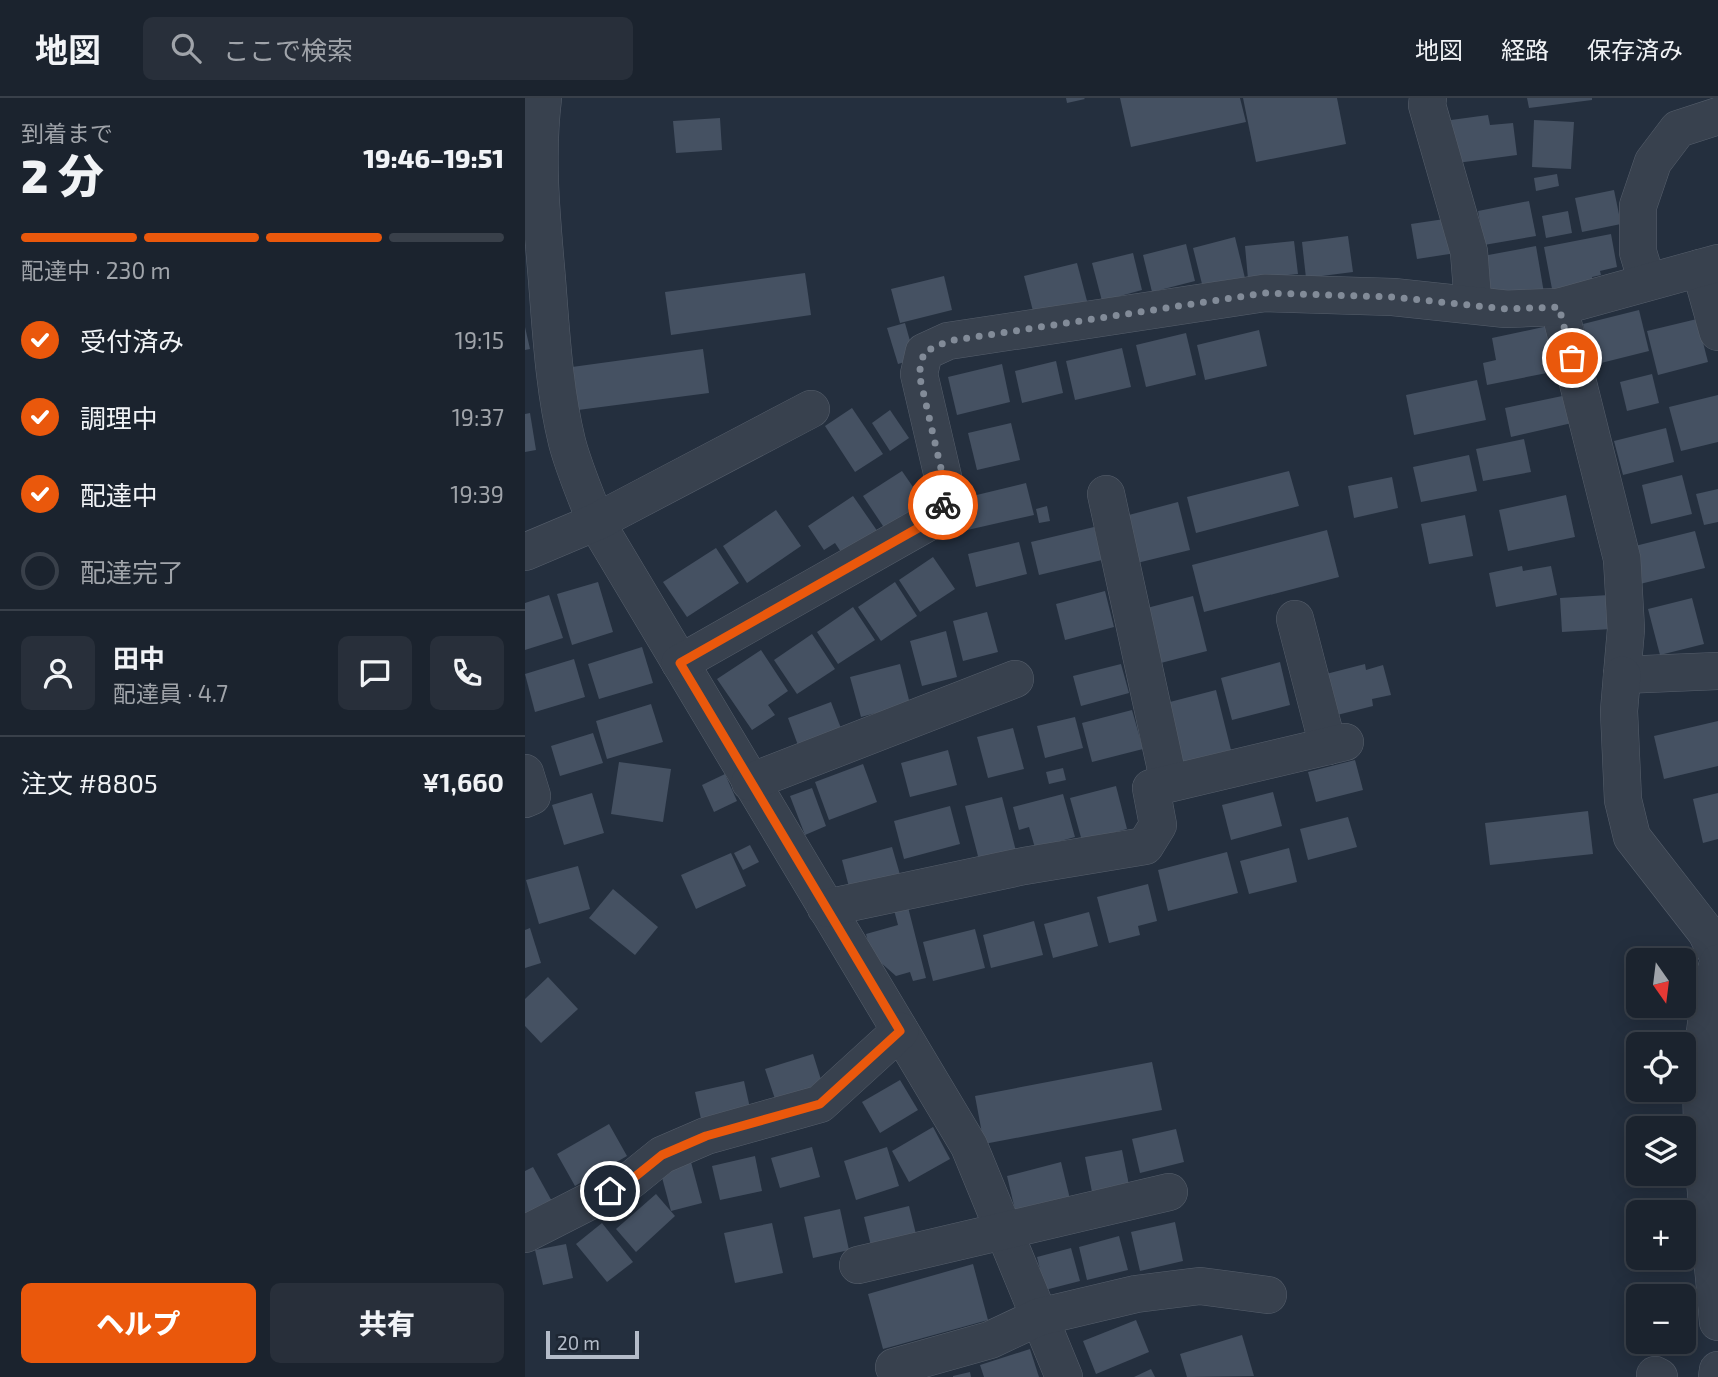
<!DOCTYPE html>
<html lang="ja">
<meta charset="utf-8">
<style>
:root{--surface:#1b232e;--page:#282f3a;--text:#f1f3f6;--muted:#a0a4aa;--line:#39404a;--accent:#ea580c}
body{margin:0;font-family:"Exo 2","Noto Sans JP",sans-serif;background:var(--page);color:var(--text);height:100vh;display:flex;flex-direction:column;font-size:26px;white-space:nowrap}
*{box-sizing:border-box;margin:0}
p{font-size:23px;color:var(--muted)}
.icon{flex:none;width:38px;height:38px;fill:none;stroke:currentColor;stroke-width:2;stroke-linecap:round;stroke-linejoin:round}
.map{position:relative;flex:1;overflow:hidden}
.details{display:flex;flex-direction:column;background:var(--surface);width:525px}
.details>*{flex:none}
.needle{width:46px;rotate:166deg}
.fabs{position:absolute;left:1101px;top:850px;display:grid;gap:14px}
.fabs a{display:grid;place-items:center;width:70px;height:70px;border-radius:10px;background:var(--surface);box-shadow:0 4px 18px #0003,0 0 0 2px var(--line);font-size:35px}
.scale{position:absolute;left:21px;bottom:18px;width:93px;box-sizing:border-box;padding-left:7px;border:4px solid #b4bcc9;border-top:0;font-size:19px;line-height:24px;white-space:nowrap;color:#b4bcc9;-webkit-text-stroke:5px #1d2633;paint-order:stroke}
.pin{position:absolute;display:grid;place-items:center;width:60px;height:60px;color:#fff;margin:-30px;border:4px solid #fff;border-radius:50%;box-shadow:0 2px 7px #0007}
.courier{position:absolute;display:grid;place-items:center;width:70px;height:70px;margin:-35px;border:5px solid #ea580c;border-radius:50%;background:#fff;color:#222;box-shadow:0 2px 9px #0007}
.summary em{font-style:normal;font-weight:800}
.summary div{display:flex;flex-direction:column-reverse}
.summary{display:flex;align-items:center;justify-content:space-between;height:119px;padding:0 21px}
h1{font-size:46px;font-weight:800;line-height:52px}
.bar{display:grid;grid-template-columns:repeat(4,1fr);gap:10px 7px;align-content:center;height:84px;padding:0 21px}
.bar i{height:9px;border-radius:5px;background:var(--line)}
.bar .current{background:var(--accent)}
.bar p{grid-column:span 4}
.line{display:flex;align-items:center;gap:18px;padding:0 21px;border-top:2px solid var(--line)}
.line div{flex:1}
.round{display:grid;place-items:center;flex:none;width:74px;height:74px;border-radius:10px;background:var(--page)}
ol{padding:0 21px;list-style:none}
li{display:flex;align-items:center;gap:21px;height:77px}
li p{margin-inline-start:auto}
li .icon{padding:7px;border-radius:50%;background:var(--accent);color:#fff;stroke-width:4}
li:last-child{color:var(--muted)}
li i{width:38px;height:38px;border:4px solid var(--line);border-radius:50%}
.primary-button{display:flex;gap:14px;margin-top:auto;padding:14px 21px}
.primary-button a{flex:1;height:80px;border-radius:10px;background:var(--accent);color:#fff;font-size:28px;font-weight:800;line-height:80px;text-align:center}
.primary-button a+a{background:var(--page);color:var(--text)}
header{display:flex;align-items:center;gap:42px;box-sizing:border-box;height:98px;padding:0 35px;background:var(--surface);border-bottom:2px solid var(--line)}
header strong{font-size:33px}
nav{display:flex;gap:38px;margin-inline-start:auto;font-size:24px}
.search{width:490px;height:63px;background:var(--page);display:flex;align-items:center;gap:18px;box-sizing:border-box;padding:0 24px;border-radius:10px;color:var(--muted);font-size:26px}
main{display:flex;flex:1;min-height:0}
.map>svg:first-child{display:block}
.building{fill:#455162}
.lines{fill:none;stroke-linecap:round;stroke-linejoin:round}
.street-casing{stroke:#565f6c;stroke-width:38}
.street{stroke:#38414e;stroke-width:37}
.done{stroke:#828b98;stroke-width:7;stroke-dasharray:0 12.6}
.route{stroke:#ea580c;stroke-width:9}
</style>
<header>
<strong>地図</strong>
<div class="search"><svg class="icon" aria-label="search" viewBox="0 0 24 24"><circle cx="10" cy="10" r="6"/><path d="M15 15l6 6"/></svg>ここで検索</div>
<nav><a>地図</a><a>経路</a><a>保存済み</a></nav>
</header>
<main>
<section class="details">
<div class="summary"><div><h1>2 分</h1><p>到着まで</p></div><em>19:46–19:51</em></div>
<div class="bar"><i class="current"></i><i class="current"></i><i class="current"></i><i></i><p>配達中 · 230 m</p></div>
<ol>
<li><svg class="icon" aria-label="check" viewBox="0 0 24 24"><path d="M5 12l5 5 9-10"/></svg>受付済み<p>19:15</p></li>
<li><svg class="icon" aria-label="check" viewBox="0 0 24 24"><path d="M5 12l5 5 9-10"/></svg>調理中<p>19:37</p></li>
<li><svg class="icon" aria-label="check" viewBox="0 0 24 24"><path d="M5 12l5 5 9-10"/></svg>配達中<p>19:39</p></li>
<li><i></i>配達完了</li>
</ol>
<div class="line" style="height:126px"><a class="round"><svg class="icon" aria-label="person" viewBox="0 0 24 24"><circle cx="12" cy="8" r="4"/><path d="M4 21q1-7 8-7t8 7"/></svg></a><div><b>田中</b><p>配達員 · 4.7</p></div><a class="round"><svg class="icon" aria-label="chat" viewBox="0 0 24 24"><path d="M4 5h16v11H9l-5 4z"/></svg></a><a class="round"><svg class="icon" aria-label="phone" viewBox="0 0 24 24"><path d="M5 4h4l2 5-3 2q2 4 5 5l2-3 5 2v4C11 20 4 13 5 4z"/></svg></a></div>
<div class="line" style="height:91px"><div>注文 #8805</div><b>¥1,660</b></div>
<div class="primary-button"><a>ヘルプ</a><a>共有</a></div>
</section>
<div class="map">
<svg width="1193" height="1279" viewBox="0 0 1193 1279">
<rect width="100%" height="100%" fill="#242f3e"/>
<!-- building -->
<g class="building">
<path d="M541 0H559L560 1 542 5Z"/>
<path d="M595 0H715L721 24 606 49Z"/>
<path d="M718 0H812L821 46 731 64Z"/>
<path d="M1002 0H1067V2L1004 10Z"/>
<path d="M963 17 965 27 988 25 992 57 932 65 926 22Z"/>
<path d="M195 20 197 52 151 55 148 23Z"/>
<path d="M1009 22 1049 24 1046 71 1007 69Z"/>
<path d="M1032 76 1034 88 1011 93 1009 80Z"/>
<path d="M1089 92 1096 126 1057 134 1050 100Z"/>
<path d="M1004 103 1011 138 959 147 953 113Z"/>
<path d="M1043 113 1047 135 1021 140 1017 118Z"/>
<path d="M926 120 931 155 892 161 886 126Z"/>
<path d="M1086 136 1092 169 1075 173 1076 177 1067 179 1068 184 1028 196 1019 149Z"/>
<path d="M823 138 828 174 781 180 777 144Z"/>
<path d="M710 139 720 180 678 190 668 150Z"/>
<path d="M769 143 773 176 723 181 720 148Z"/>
<path d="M661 146 670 183 627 194 618 157Z"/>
<path d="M1011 148 1019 195 967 204 958 158Z"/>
<path d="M608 155 617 192 577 203 567 165Z"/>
<path d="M552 165 562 203 509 217 499 178Z"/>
<path d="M280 175 286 217 146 237 140 194Z"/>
<path d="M419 178 427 212 375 225 366 191Z"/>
<path d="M1114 212 1124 253 1068 267 1058 226Z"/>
<path d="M1172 221 1183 264 1133 277 1122 233Z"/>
<path d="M380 225 390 261 373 266 362 230Z"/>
<path d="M1023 228 1032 273 962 287 958 265 971 262 967 240Z"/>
<path d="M0 229 5 251 0 252Z"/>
<path d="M734 232 742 268 680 282 672 247Z"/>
<path d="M661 235 671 277 621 289 611 247Z"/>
<path d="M597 250 606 289 550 302 541 263Z"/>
<path d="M178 251 184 295 53 312 47 269Z"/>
<path d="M531 263 538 295 497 305 490 273Z"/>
<path d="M477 266 485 304 432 317 423 279Z"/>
<path d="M1127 276 1134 305 1102 313 1095 284Z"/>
<path d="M952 282 961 322 889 337 881 297Z"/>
<path d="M1042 297 1047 325 986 339 980 310Z"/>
<path d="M1193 297V344L1156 353 1144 309Z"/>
<path d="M327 310 358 356 330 374 300 328Z"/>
<path d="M365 312 384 340 365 353 347 325Z"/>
<path d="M5 315 11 352 0 354V316Z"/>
<path d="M486 325 495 362 452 372 443 335Z"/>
<path d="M1141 330 1149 364 1098 377 1089 343Z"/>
<path d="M999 341 1006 374 958 383 951 351Z"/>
<path d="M944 357 952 393 896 404 888 369Z"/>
<path d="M377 373 399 405 360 431 338 398Z"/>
<path d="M764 373 774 408 671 435 662 399Z"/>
<path d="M1157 377 1167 416 1126 426 1117 387Z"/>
<path d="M867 379 873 410 829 420 823 388Z"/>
<path d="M501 385 509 417 438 433 431 402Z"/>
<path d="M1193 391V424L1179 427 1171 396Z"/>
<path d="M1041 397 1050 439 983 453 974 412Z"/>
<path d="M328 398 353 434 318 457 310 445 299 452 283 428Z"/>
<path d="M653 404 665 452 612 465 600 418Z"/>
<path d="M522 408 525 423 514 425 511 411Z"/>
<path d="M251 412 276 448 222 485 198 448Z"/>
<path d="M940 417 948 458 904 466 896 426Z"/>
<path d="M569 429 577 462 514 477 506 444Z"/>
<path d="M802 432 814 479 679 514 667 467Z"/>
<path d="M1170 433 1180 470 1115 486 1106 449Z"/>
<path d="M494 444 502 476 451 489 443 456Z"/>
<path d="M191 450 214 485 162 519 138 484Z"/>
<path d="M408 459 430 491 395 514 374 482Z"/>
<path d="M997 468 998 473 1026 468 1032 497 971 509 964 475Z"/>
<path d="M73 484 88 534 47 547 32 496Z"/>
<path d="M370 484 392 518 356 543 333 509Z"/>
<path d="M580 493 589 529 540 542 531 506Z"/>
<path d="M24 497 38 540 0 552V505Z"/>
<path d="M1084 497 1086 531 1037 534 1035 500Z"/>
<path d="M668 498 682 553 632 566 618 511Z"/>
<path d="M1167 500 1179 546 1135 557 1123 511Z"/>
<path d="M328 509 350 542 313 566 292 534Z"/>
<path d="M462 514 473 554 438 563 428 523Z"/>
<path d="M421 533 432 579 397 588 385 543Z"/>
<path d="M287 536 310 571 272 596 249 562Z"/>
<path d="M117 549 128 585 74 601 63 566Z"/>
<path d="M236 552 263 593 243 607 250 617 227 632 192 581Z"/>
<path d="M49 561 60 599 10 614 0 576Z"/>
<path d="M755 564 765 607 707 622 696 580Z"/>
<path d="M375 566 385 606 336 619 325 579Z"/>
<path d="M596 566 604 595 556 608 548 578Z"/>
<path d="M840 566 841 572 858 567 866 597 847 601 848 608 812 617 801 576Z"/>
<path d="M691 592 706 652 657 665 641 605Z"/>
<path d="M306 604 317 633 274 650 263 620Z"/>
<path d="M126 606 138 644 82 661 71 623Z"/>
<path d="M607 612 618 651 567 664 557 625Z"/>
<path d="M550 619 558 650 520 660 512 628Z"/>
<path d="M1193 623V668L1139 681 1129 638Z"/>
<path d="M488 630 499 671 463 680 452 639Z"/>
<path d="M68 635 78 665 35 678 26 648Z"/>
<path d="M423 652 432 687 385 699 376 665Z"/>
<path d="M830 662 838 692 791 704 783 674Z"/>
<path d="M94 664 146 671 138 724 86 716Z"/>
<path d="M338 666 352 704 304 722 290 684Z"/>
<path d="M538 670 541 682 524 686 521 674Z"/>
<path d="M200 676 212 703 189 714 177 687Z"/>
<path d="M591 688 602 731 557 743 545 700Z"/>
<path d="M287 690 301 728 280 737 265 698Z"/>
<path d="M748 694 757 728 706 742 697 707Z"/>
<path d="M67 695 79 735 39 747 27 707Z"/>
<path d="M1193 695V741L1178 745 1168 701Z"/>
<path d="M538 696 550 739 510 750 504 729 494 732 488 709Z"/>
<path d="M477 699 491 753 454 762 440 708Z"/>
<path d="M425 708 435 746 379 761 369 723Z"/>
<path d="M1063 713 1068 756 965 767 960 725Z"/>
<path d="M823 719 832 749 783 762 775 731Z"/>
<path d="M225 747 234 764 218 772 209 755Z"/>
<path d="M367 749 376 780 325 793 317 762Z"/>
<path d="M764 750 772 784 724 796 715 763Z"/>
<path d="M702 754 713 795 643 813 633 772Z"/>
<path d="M206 755 221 788 171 811 156 777Z"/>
<path d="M53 768 65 811 14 826 1 782Z"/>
<path d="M623 786 632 823 613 828 615 837 584 845 572 799Z"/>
<path d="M88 791 133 829 110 857 64 820Z"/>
<path d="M383 809 401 880 388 883 385 874 371 878 346 856 341 836 373 827 369 812Z"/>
<path d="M564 814 573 848 528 860 519 826Z"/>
<path d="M509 823 518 857 466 870 458 837Z"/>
<path d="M5 830 16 865 0 870V832Z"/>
<path d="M450 831 460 870 408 883 398 844Z"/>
<path d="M23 879 53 911 16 945 0 928V901Z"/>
<path d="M288 956 298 988 251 1004 240 971Z"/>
<path d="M627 964 637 1012 459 1046 450 998Z"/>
<path d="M375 982 393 1012 355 1035 337 1004Z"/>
<path d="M219 983 225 1010 176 1021 170 994Z"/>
<path d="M84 1026 102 1058 50 1088 32 1056Z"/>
<path d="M408 1029 425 1061 384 1084 367 1053Z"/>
<path d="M651 1031 659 1064 615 1075 607 1041Z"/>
<path d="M287 1049 295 1079 255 1090 246 1060Z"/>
<path d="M362 1049 374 1088 331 1102 319 1063Z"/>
<path d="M597 1052 604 1087 567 1094 560 1059Z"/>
<path d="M230 1058 237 1093 195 1102 187 1068Z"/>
<path d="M166 1064 177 1105 146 1113 135 1072Z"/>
<path d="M536 1064 545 1101 491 1116 482 1078Z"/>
<path d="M8 1069 29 1107 0 1123V1073Z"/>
<path d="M131 1096 150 1118 111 1154 91 1131Z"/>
<path d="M384 1108 391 1136 346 1148 339 1119Z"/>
<path d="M315 1111 324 1152 288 1160 279 1119Z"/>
<path d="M650 1124 658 1163 615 1173 606 1134Z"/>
<path d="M77 1125 108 1164 82 1184 51 1146Z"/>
<path d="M247 1125 258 1175 210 1185 199 1135Z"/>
<path d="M594 1138 603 1172 562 1182 554 1149Z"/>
<path d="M41 1146 48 1180 18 1187 10 1152Z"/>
<path d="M546 1150 555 1183 520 1192 512 1159Z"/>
<path d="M448 1166 463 1222 358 1251 343 1196Z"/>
<path d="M611 1222 624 1254 571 1276 558 1243Z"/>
<path d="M717 1237 729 1278 662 1279 655 1256Z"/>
<path d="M505 1251 514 1279H459L455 1267Z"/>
<path d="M626 1271 630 1279H609Z"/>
<path d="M445 1274 446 1279H428V1278Z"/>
</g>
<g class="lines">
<defs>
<g id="street">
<path d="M18 0C11 57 16 113 21 170 26 228 28 287 42 344 49 371 61 398 71 424L444 1048 539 1279"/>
<path d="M903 0 902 7 944 154 948 205"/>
<path d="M1175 170 1193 234"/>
<path d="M1122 184 1113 154V108L1128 64 1153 31 1193 18"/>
<path d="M1034 209 1097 461 1101 531 1097 577 1193 573"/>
<path d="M581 396 644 685"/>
<path d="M0 454 71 424 286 311"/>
<path d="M770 521 803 648"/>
<path d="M155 565 402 425 418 409V379L394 276 399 254 423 243 740 195 868 199 981 211 1034 209 1193 165"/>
<path d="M1097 577 1094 613 1098 702 1107 739 1181 834 1193 858"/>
<path d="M0 675 7 698 0 701"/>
<path d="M225 684 490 581"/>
<path d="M301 810 499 768 620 748 633 727 626 690 820 644"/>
<path d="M1193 865C1161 978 1184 1108 1193 1224"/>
<path d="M0 1136 106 1082 137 1057 181 1038 295 1006 375 933"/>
<path d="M333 1167 644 1094"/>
<path d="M369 1269 465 1242 514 1219 611 1196 675 1188 743 1197"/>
<path d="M1130 1277 1134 1279"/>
<path d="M1192 1279 1193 1272"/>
</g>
</defs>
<!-- street casing -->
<use href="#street" class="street-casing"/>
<!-- street -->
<use href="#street" class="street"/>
</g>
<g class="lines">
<!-- done -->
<path class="done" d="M418 407V379L394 276 399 254 423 243 740 195 868 199 981 211 1034 209 1047 260"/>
<!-- route -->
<path class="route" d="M85 1093 106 1082 137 1057 181 1038 295 1006 375 933 155 565 402 425 418 407"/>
</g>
</svg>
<div class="fabs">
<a><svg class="needle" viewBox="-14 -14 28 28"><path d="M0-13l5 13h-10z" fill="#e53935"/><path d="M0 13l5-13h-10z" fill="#a0a4aa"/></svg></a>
<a><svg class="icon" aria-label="locate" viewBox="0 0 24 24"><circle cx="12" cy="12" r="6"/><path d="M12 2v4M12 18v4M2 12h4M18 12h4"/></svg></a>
<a><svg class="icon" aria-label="layers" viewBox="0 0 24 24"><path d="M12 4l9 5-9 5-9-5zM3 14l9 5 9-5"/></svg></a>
<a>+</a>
<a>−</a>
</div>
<div class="scale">20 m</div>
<div class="pin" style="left:1047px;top:260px;background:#ea580c"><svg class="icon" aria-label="bag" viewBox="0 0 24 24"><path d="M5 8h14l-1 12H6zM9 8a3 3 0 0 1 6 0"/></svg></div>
<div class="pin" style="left:85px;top:1093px;background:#1f2937"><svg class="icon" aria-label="home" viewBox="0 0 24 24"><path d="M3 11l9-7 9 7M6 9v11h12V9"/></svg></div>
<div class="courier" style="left:418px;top:407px"><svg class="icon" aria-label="bike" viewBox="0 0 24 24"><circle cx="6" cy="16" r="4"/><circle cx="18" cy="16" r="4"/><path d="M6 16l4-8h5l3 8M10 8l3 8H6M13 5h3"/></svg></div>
</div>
</main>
